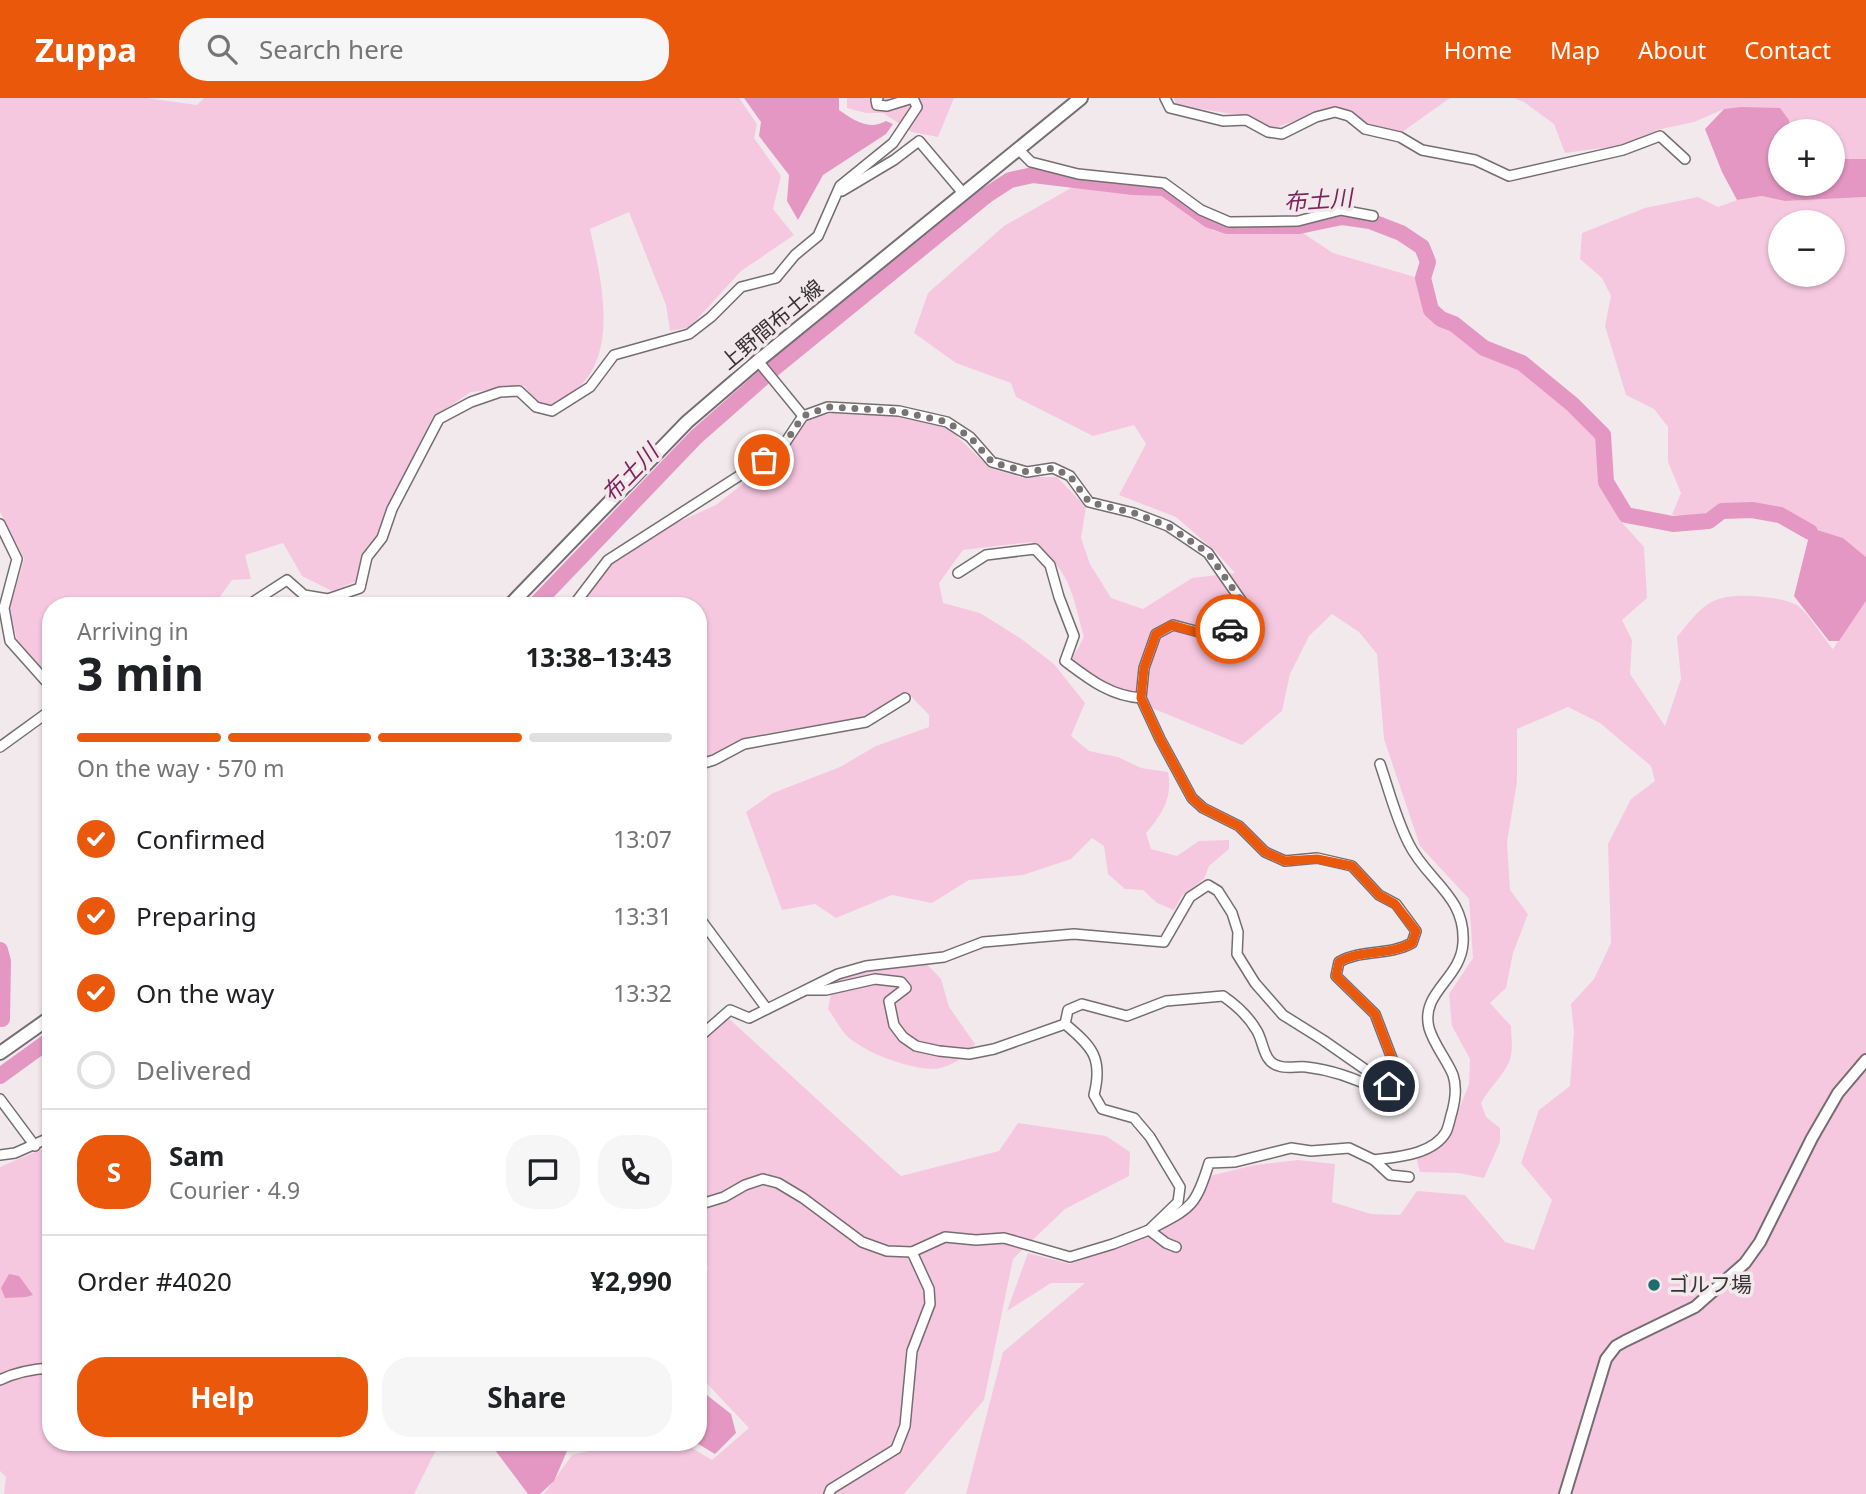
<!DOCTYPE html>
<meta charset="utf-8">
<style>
:root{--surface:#fff;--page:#f6f6f6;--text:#202124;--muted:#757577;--line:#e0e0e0;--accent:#ea580c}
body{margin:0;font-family:"Noto Sans","Noto Sans JP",sans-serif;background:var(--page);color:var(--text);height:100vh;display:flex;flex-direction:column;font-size:26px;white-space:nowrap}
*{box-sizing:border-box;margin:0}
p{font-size:23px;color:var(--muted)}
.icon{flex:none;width:38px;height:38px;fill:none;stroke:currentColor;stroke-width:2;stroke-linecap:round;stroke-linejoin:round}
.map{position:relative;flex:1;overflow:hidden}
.side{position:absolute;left:42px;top:499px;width:665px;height:854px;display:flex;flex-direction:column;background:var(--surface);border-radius:28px;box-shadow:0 2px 5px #0004}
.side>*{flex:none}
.buttons{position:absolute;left:1768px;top:21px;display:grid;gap:14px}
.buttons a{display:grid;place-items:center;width:77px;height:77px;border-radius:50%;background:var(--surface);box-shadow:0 2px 5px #0004;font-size:35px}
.pin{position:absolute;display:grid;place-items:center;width:60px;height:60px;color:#fff;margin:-30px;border:4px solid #fff;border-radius:50%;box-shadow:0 2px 7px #0007}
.courier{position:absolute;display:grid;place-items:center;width:70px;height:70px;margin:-35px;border:5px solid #ea580c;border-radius:50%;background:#fff;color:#222;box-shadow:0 2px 9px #0007}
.head em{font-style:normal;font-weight:700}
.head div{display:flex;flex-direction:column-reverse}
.head{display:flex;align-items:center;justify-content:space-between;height:119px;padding:0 35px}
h1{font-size:46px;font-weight:700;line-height:52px}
.bar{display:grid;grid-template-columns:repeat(4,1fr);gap:10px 7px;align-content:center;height:84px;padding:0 35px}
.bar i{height:9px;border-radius:5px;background:var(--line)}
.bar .current{background:var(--accent)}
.bar p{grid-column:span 4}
.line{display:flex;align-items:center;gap:18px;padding:0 35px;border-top:2px solid var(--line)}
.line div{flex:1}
.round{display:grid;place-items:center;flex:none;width:74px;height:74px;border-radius:28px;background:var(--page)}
ol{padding:0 35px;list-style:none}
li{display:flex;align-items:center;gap:21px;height:77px}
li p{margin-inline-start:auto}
li .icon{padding:7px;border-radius:50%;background:var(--accent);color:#fff;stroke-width:4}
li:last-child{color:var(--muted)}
li i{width:38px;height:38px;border:4px solid var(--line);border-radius:50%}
.primary-button{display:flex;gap:14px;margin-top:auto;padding:14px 35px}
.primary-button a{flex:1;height:80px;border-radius:28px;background:var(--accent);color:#fff;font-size:28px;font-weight:700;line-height:80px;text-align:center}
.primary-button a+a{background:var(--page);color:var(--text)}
header{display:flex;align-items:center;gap:42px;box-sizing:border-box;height:98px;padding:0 35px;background:var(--accent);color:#fff}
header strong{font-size:33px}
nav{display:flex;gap:38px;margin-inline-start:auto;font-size:24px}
.search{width:490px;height:63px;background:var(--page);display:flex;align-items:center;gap:18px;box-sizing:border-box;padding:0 24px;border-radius:28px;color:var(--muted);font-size:26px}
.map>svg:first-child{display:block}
.green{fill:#f6c8e0;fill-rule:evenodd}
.water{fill:#e497c2}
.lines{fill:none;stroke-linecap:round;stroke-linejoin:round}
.river{stroke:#e497c2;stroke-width:16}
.minor-casing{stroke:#756d71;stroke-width:12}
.tertiary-casing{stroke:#756d71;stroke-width:14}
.secondary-casing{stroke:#756d71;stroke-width:16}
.minor{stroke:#fff;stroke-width:9}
.tertiary{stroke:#fff;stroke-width:10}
.secondary{stroke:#fff;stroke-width:12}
.done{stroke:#787375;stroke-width:7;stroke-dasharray:0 12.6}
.route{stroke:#ea580c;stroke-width:9}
.poi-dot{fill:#1f6c6c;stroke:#f2e9ed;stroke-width:2.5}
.labels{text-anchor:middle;stroke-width:7;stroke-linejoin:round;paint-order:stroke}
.street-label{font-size:21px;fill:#373335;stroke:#f2e9ed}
.poi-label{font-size:21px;fill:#373335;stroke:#f2e9ed;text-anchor:start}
.water-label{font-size:23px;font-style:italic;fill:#7c245c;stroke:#f2e9ed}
</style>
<header>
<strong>Zuppa</strong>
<div class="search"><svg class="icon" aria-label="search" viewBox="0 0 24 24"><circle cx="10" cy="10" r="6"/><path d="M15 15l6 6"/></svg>Search here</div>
<nav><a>Home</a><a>Map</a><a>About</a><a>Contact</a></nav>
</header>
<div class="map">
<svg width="1866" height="1396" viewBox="0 0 1866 1396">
<rect width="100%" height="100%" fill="#f2e9ed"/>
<!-- green -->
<g class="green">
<path d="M0 0H147L197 7 204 0H739L757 26 754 40 781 78 773 111 794 137 741 173 690 229 670 233 666 207 629 114 590 131C600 176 618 246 583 285 575 294 561 300 552 307L537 304 524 288 471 294 433 319 386 411 378 437 363 454 355 484 332 493 302 478 283 445 245 457 251 481 232 482 219 500 223 507 51 508V581L17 542 10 510 24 461 0 414Z"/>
<path d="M847 0H954L938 39 912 34 883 15H866L847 10Z"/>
<path d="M1174 0H1450L1402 34 1369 28 1355 15 1333 9 1272 31 1245 18 1176 7Z"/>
<path d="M1514 0H1866V61H1832V33H1790L1789 22 1759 11H1724L1694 24 1657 32 1624 47 1565 55 1554 26 1524 4Z"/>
<path d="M1071 90 1159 94 1214 133 1243 135 1297 131 1333 155 1415 179 1428 213 1477 252 1523 271 1597 340 1601 384 1618 420 1644 449 1647 500 1622 522 1632 542 1630 576 1665 628 1681 581 1677 539C1688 526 1700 508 1716 502 1733 494 1778 498 1795 506 1806 511 1824 541 1833 551L1866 503V1396H966L1003 1254 1085 1185H1051L1007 1213 1028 1155 1070 1166 1136 1143 1179 1121 1205 1079 1255 1067 1298 1062 1335 1066 1332 1104 1371 1116 1400 1117 1417 1093 1465 1097 1505 1144 1534 1152 1552 1102 1521 1065 1539 1012 1570 988 1574 934 1571 906 1594 881 1611 845 1608 746 1631 701 1655 683 1651 668 1600 625 1568 609 1517 631V684L1507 744 1510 792 1528 816 1513 855 1506 890 1490 905 1511 928C1511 937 1513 948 1511 957 1509 972 1489 990 1481 1005L1486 1019 1500 1030V1044L1484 1080 1459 1075 1420 1074 1416 1059 1433 1054 1448 1039 1469 986 1470 961 1452 928 1449 896 1473 860 1469 801 1420 748 1384 641 1377 556 1359 534 1332 516 1309 538 1290 576 1282 613 1242 647 1125 599 1072 561 1084 539C1071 494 1072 473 1031 444L963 452 939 485 943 505 980 515 1020 540 1054 566 1085 605 1071 638 1089 653 1118 659 1141 670 1168 674C1173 700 1162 716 1146 735L1151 751 1177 758 1199 743 1229 742V751L1209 768 1204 781 1182 798 1174 812 1157 805 1143 792 1125 791 1108 776 1104 748 1092 740 1071 761 1023 777 969 782 932 805 892 797 836 820 815 806 782 812 746 714 773 695 840 669 876 648 929 629V617L907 594 864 619 752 638 723 654 698 662V508H578L613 464 663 431 716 407 786 352 806 322 837 314 892 317 945 327 990 370 1020 379H1057L1086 409 1081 440 1090 466 1111 500 1143 511 1192 480 1235 475 1216 454 1176 419 1119 397 1146 346 1134 327 1093 338 1016 299 1011 285 956 265 914 235 928 195 1004 128Z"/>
<path d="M1762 98 1785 103 1866 99V459L1843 440 1811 430 1772 407 1721 406 1701 418 1672 417 1681 395 1668 364V329L1654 311 1626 297 1605 228 1611 198 1602 180 1580 161 1582 135 1645 110 1698 99 1718 109 1737 102ZM1780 124H1832V177H1780Z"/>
<path d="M917 856 941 881 949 909 975 946C968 958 949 970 934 971 909 971 865 955 847 938 840 931 834 919 828 911L833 885 878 863Z"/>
<path d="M727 919 901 1078 999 1053 1018 1025 1106 1038 1130 1054 1129 1078 1065 1111 1013 1161 984 1302 904 1396H544L572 1357 627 1344H682L712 1362 749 1330 698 1276V1182L708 1171 702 1155 698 1154V946Z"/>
<path d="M51 1047V1344H440L414 1396H4L6 1379 0 1373V1069Z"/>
</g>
<!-- water -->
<g class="water">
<path d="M744 0H839V12C854 22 868 33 886 23L893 26 886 36 823 77 798 122 787 103 789 77 759 38 761 24Z"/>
<path d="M1741 9 1780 10 1789 22 1790 33H1780V86H1832V61H1866V99L1785 103 1762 98 1737 102 1722 74 1705 31 1724 11Z"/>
<path d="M1811 430 1843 440 1866 459V503L1839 543H1829L1794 498Z"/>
<path d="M9 1176 19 1178 33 1197 26 1199 5 1200 1 1190Z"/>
<path d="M698 1290 731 1316 736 1335 715 1356 695 1344H698Z"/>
<path d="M489 1344H588L567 1353 554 1383 540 1396H528Z"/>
</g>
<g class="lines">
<!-- river -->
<g class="river">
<path d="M772 272 987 97 1010 82 1033 77 1133 89 1164 90 1209 122 1227 128H1299L1342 119 1370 123 1401 135 1422 149 1428 164 1423 180 1431 212 1441 221 1454 226 1484 250 1522 265 1572 306 1603 337 1606 384 1626 417 1673 426 1709 423 1722 413 1752 412 1780 417 1810 434"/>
<path d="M534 508 696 339 764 279"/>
<path d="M0 852 3 863 2 921"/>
<path d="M0 978 51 941"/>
</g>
<defs>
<g id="minor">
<path d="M1165 0 1170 10 1223 23 1246 22 1268 34 1282 36 1316 19 1335 14 1349 18 1365 31 1400 39 1422 52 1475 62 1509 78 1623 52 1660 38 1685 61"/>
<path d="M1018 51 1031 64 1078 76 1164 85 1201 112 1229 124 1298 123 1341 112 1373 118"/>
<path d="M842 93 894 62 919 43 963 95"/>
<path d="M758 263 803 318"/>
<path d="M0 426 17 461 4 510 10 543 51 589"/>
<path d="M958 475 986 457 1035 451 1050 467 1059 499 1074 538 1065 563C1089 581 1110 598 1141 600"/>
<path d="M247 508 287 482 304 497 328 501 360 490 367 459 382 440 392 411 439 321 471 304 500 294 519 293 536 309 552 313 590 289 614 257 689 236 711 219 741 189 776 180 795 157 818 138 840 88 893 45 917 9 913 0 887 8 877 7 876 2 878 0"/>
<path d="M573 508 608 462 781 351 803 318 828 309 899 313 947 324 970 339 992 364 1027 374 1053 370 1070 378 1089 404 1134 415 1168 428 1208 455 1245 508 1244 523 1223 535H1203L1173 527 1156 536 1144 570 1141 600 1160 641 1192 700 1203 710 1239 728 1265 754 1285 763 1317 760 1352 768 1379 797 1396 806 1416 833 1412 845C1389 858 1361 851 1339 864L1336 878 1375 916 1396 971 1389 988 1378 992C1355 980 1333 972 1306 969 1298 968 1287 971 1279 968 1263 964 1264 945 1257 933 1249 919 1236 907 1223 898L1166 903 1127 918 1082 906 1068 912 1065 926"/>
<path d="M0 649 51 612"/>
<path d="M698 667 714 662 744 646 866 624 905 600"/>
<path d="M698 818 767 911"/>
<path d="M808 892H826L875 881 901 884 906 890 889 903 894 927 903 939 916 948 939 953 969 956 994 951 1065 926"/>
<path d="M698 940 730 912 749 920 838 876 866 868 944 859 983 844 1074 836 1164 844 1190 799 1208 787 1218 793 1232 815 1238 834 1237 856 1255 885 1283 917 1323 942 1389 988"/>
<path d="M0 1001 35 1048"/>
<path d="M0 1057 15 1055 51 1039"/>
<path d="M1374 1062C1396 1059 1433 1057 1446 1034 1449 1028 1450 1020 1452 1014 1455 1003 1457 989 1453 977 1447 962 1434 947 1429 930 1420 894 1461 881 1463 845 1466 798 1427 783 1409 746 1396 721 1389 692 1380 666"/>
<path d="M698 1107 724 1099 745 1087 763 1081 778 1085 803 1100 862 1144 887 1153 912 1154 945 1139 976 1142 1004 1140 1070 1159 1113 1146 1149 1132 1178 1104 1180 1089 1150 1039 1134 1020 1102 1011 1094 997C1103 961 1093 949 1065 926"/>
<path d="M1176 1149 1166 1145 1149 1132C1190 1110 1195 1111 1209 1065L1235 1064 1291 1050 1311 1053 1349 1050 1374 1062 1390 1077 1409 1079"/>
<path d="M0 1282C16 1274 33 1271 51 1270"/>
<path d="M829 1396 831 1391 896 1351 905 1328 912 1253 930 1206 929 1191 912 1154"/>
</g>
<path id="tertiary" d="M1565 1396 1606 1261 1616 1248 1625 1243 1695 1209 1745 1165 1760 1144 1812 1040 1838 995 1866 962"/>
<g id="secondary">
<path d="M509 508 687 324 758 263 1081 0"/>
<path d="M0 955 51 919"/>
</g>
</defs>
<!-- minor casing -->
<use href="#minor" class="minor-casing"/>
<!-- tertiary casing -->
<use href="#tertiary" class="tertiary-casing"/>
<!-- secondary casing -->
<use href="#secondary" class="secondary-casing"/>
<!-- minor -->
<use href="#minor" class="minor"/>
<!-- tertiary -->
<use href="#tertiary" class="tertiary"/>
<!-- secondary -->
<use href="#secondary" class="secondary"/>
</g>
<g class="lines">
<!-- done -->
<path class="done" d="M764 362 781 351 803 318 828 309 899 313 947 324 970 339 992 364 1027 374 1053 370 1070 378 1089 404 1134 415 1168 428 1208 455 1245 508 1244 523 1230 531"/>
<!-- route -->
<path class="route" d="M1230 531C1213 541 1190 532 1172 527L1156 536 1144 570 1141 600 1160 641 1192 700 1203 710 1239 728 1265 754 1285 763 1317 761 1352 768 1379 797 1395 806 1416 833 1412 845C1389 858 1361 851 1339 864L1336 878 1375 916 1396 971 1389 988"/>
</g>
<!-- markers -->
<circle class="poi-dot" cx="1654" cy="1187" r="7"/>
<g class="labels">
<!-- street labels -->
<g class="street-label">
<text transform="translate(772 227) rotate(-40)" y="7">上野間布土線</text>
</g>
<!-- poi labels -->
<g class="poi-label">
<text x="1668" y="1194">ゴルフ場</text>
</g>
<!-- water labels -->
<g class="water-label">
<text transform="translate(1318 102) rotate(-4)" y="8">布土川</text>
<text transform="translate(630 375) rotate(-46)" y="8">布土川</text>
</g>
</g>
</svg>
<div class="buttons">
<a>+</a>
<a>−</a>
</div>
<div class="pin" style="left:764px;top:362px;background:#ea580c"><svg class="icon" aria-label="bag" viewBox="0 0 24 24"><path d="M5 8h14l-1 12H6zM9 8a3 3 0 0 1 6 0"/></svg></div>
<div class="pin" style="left:1389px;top:988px;background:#1f2937"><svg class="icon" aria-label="home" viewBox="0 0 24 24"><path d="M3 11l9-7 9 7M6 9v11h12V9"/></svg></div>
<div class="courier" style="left:1230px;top:531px"><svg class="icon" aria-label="car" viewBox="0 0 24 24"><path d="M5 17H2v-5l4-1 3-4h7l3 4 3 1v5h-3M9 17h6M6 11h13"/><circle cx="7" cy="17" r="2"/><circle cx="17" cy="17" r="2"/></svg></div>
<section class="side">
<div class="head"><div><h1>3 min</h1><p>Arriving in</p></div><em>13:38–13:43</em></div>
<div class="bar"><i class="current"></i><i class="current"></i><i class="current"></i><i></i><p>On the way · 570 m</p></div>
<ol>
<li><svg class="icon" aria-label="check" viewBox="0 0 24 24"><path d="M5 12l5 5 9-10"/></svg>Confirmed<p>13:07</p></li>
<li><svg class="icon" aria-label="check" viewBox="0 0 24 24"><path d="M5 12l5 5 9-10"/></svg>Preparing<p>13:31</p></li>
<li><svg class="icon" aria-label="check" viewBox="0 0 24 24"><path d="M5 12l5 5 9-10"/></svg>On the way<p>13:32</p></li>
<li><i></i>Delivered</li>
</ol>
<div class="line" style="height:126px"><b class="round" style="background:var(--accent);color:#fff">S</b><div><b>Sam</b><p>Courier · 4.9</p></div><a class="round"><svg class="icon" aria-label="chat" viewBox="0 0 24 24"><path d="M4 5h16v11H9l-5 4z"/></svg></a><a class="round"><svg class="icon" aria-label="phone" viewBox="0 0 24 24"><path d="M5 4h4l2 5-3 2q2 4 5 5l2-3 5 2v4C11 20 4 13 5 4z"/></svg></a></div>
<div class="line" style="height:91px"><div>Order #4020</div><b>¥2,990</b></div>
<div class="primary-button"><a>Help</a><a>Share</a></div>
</section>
</div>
